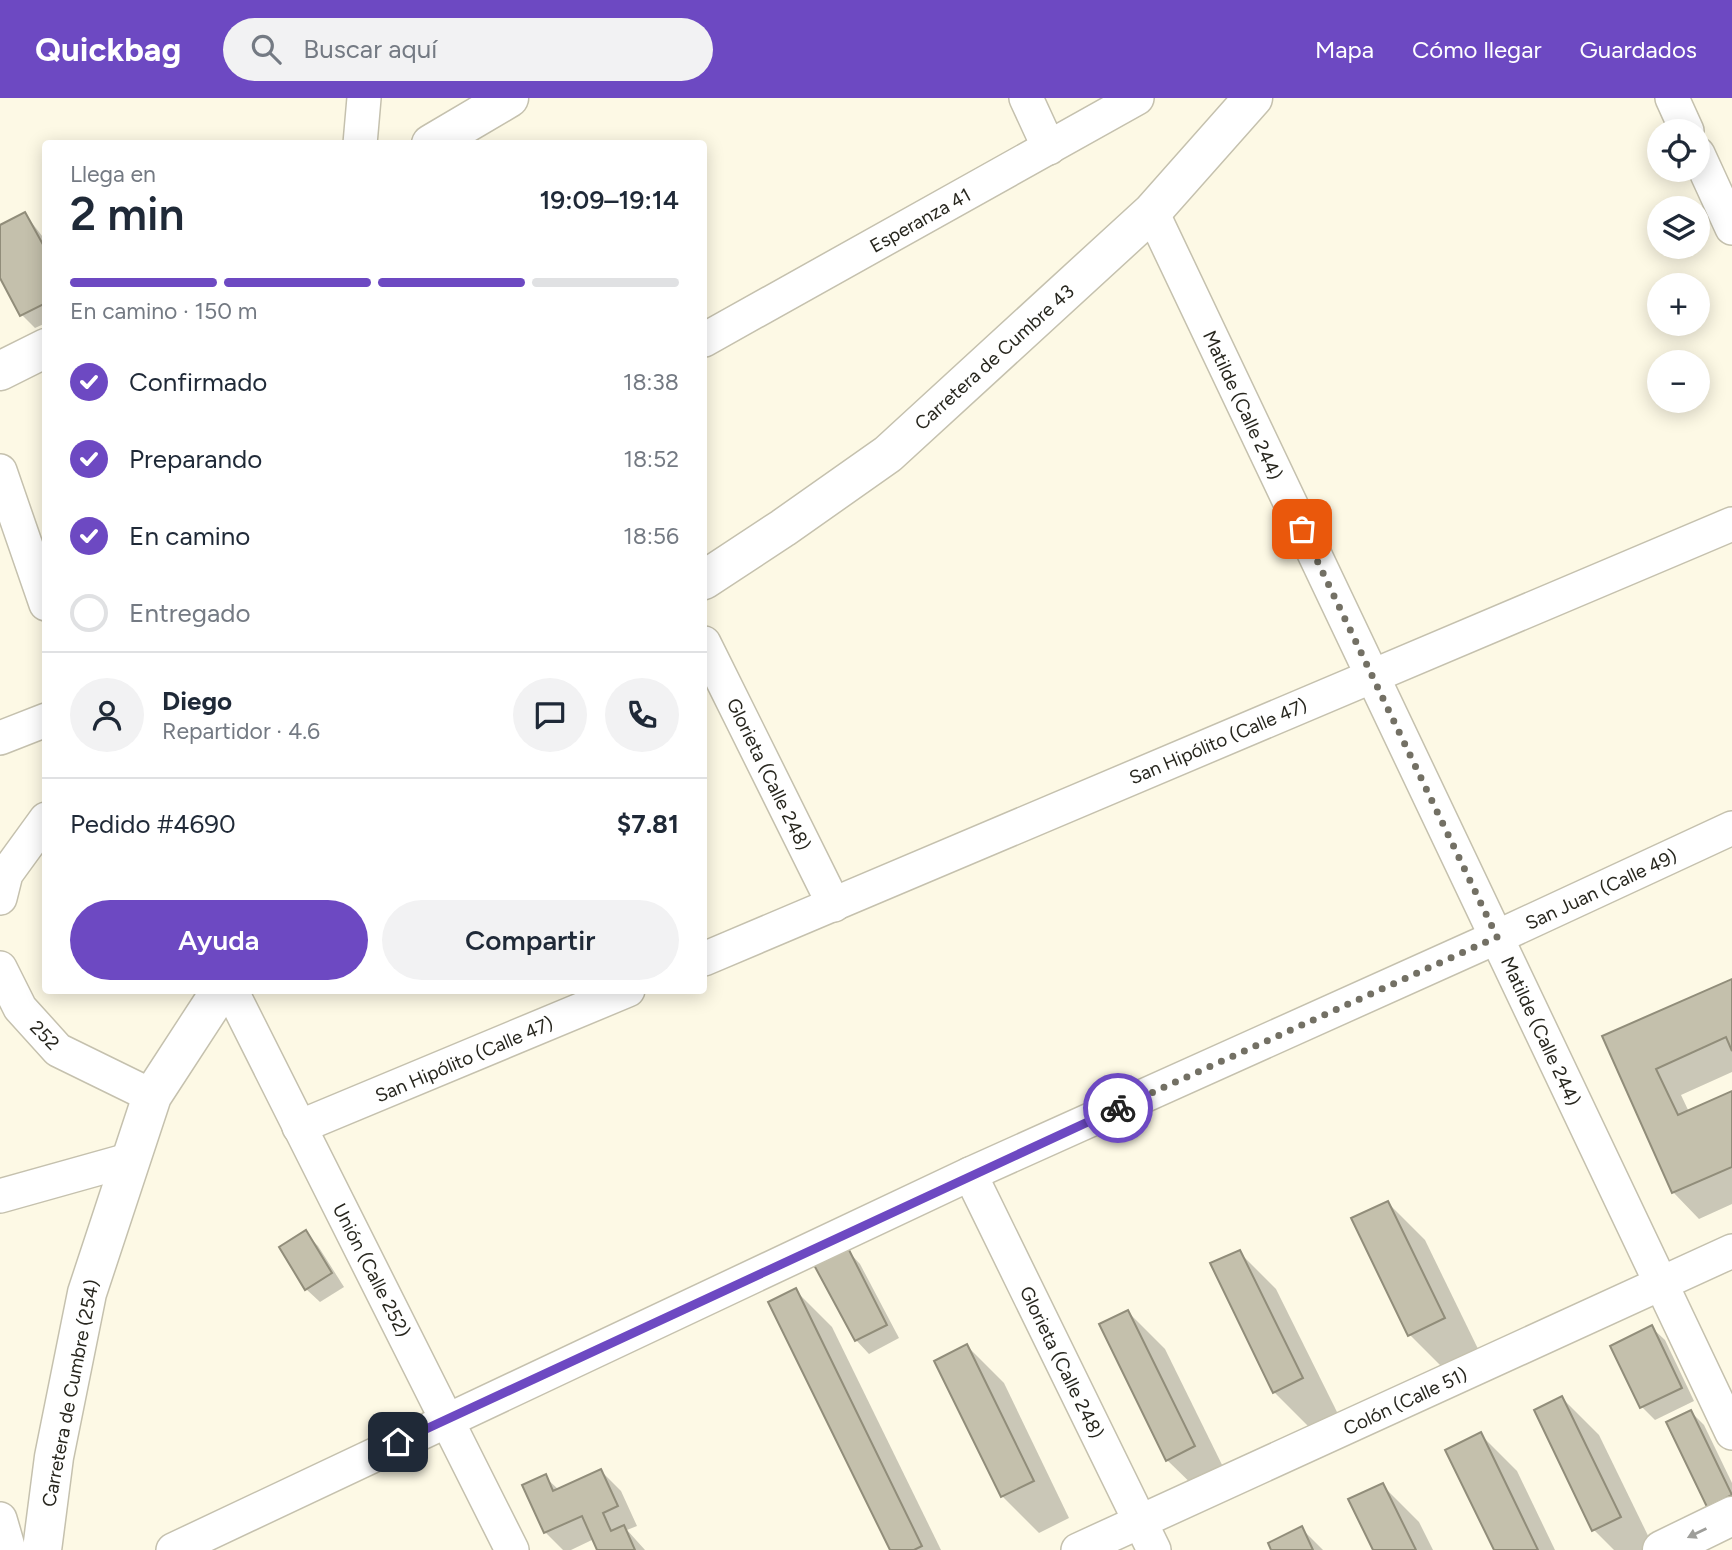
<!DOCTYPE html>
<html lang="es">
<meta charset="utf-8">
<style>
:root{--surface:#fff;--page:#f2f2f3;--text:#1f2937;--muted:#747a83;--line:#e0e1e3;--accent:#6d49c2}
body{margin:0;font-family:Figtree,sans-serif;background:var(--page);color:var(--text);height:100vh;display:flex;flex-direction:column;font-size:26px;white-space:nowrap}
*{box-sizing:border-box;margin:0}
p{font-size:23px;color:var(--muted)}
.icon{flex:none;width:38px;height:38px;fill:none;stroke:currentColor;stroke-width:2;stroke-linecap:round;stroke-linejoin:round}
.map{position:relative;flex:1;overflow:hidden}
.side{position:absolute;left:42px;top:42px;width:665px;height:854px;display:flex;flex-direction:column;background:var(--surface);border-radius:7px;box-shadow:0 4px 18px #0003}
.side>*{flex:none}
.tools{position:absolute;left:1647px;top:21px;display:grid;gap:14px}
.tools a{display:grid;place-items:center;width:63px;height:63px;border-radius:50%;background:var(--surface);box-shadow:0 4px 18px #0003;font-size:35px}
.pin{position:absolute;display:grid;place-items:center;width:60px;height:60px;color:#fff;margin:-30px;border-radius:14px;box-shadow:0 4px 10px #0006}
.courier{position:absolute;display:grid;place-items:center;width:70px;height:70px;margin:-35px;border:5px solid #6d49c2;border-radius:50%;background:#fff;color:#222;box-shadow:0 2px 9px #0007}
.overview em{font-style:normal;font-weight:600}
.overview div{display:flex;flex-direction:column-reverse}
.overview{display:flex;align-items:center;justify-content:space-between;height:119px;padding:0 28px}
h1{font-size:46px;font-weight:600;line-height:52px}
.bar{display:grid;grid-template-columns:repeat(4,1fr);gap:10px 7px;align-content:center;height:84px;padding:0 28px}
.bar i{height:9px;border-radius:5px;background:var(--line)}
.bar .selected{background:var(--accent)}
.bar p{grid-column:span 4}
.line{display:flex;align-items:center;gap:18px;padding:0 28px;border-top:2px solid var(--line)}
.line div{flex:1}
.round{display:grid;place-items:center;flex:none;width:74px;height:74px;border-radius:37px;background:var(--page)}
ol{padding:0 28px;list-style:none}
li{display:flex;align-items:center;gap:21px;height:77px}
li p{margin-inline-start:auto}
li .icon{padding:7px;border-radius:50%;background:var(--accent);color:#fff;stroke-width:4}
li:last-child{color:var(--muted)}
li i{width:38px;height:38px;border:4px solid var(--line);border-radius:50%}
.primary-button{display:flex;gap:14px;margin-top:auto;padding:14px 28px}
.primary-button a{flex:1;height:80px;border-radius:42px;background:var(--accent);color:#fff;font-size:28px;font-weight:600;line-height:80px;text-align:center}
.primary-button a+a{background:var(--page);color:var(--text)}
header{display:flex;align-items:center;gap:42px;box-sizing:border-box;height:98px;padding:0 35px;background:var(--accent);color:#fff}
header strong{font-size:33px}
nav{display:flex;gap:38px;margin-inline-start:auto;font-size:24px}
.search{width:490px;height:63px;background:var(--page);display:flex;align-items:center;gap:18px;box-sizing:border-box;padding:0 24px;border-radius:38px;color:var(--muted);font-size:26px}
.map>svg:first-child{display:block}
.shadow{fill:#0003}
.building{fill:#c4c0ac;stroke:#918d7a;stroke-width:2}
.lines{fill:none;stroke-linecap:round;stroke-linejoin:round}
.street-casing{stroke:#c5c1ae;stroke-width:36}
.secondary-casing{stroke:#c5c1ae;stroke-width:41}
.street{stroke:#fff;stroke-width:33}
.secondary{stroke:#fff;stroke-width:38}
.oneway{fill:#9e9e9a}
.done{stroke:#737064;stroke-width:7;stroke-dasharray:0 12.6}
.route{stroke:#6d49c2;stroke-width:9}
.labels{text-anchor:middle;stroke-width:5;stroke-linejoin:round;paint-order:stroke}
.street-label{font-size:19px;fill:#28271f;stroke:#fff}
</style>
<header>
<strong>Quickbag</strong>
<div class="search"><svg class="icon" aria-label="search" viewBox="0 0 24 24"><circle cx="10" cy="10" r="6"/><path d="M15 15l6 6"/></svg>Buscar aquí</div>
<nav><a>Mapa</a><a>Cómo llegar</a><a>Guardados</a></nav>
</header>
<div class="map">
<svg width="1732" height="1452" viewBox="0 0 1732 1452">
<rect width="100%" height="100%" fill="#fdf9e5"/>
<!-- shadow -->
<g class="shadow">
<path d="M25 116 46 143V225L35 230 22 217 0 176V129Z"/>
<path d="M1732 883V974L1681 997 1689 1014 1732 995V1106L1699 1121 1673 1094 1604 939Z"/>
<path d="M1388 1105 1425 1142 1481 1257 1447 1274 1410 1237Z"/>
<path d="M305 1135 318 1148 344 1189 320 1204 306 1191Z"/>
<path d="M847 1152 860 1166 899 1240 869 1256 856 1242Z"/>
<path d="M1239 1154 1276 1191 1339 1318 1311 1331 1274 1294Z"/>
<path d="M795 1192 832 1229 941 1452H891Z"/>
<path d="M1128 1214 1165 1251 1231 1385 1204 1398 1167 1362Z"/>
<path d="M1651 1229 1665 1242 1694 1303 1655 1322 1642 1309Z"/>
<path d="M967 1248 1004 1285 1069 1420 1039 1435 1002 1398Z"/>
<path d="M1562 1300 1599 1337 1655 1452H1614L1594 1432 1536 1313Z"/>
<path d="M1691 1314 1704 1327 1732 1385V1416L1708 1408Z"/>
<path d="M1480 1336 1517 1373 1555 1452H1496Z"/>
<path d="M601 1373 621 1393 637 1428 627 1432 645 1452H599L594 1441 571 1452H563L545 1434V1379L559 1392Z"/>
<path d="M1382 1387 1419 1424 1433 1452H1375Z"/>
<path d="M1302 1431 1323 1452H1273Z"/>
</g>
<!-- building -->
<g class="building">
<path d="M25 114 46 152V205L20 218 0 180V127Z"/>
<path d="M1732 881V953L1726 939 1656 971 1678 1017 1732 993V1069L1672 1095 1602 938Z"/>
<path d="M1388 1103 1445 1220 1408 1238 1351 1120Z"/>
<path d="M306 1132 332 1175 305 1192 279 1149Z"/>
<path d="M848 1150 887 1227 855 1243 814 1167Z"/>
<path d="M1240 1152 1303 1280 1273 1295 1210 1165Z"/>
<path d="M796 1190 922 1448 914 1452H890L768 1204Z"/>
<path d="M1128 1212 1195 1348 1166 1363 1099 1226Z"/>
<path d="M1652 1227 1682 1290 1640 1310 1610 1248Z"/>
<path d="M967 1246 1034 1383 1001 1399 934 1263Z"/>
<path d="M1562 1298 1621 1419 1592 1433 1534 1312Z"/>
<path d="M1691 1312 1732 1397 1707 1409 1666 1324Z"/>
<path d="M1481 1334 1538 1452H1494L1445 1352Z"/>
<path d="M601 1371 618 1408 603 1415 611 1433 624 1427 635 1452H597L582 1418 544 1435 522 1387 546 1376 553 1393Z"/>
<path d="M1383 1385 1416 1452H1373L1348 1401Z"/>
<path d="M1302 1428 1313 1452H1271L1268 1445Z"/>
</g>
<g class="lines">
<defs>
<g id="street">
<path d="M1026 0 1049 50"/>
<path d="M1672 0 1687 33"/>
<path d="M360 46 364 0"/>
<path d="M1698 56 1732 130"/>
<path d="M1152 114 1732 1335"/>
<path d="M704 242 1137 0"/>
<path d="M0 373 46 506"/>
<path d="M704 545 834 807"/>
<path d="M0 640 46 622"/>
<path d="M0 800 6 776 46 721"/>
<path d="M704 861 1732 426"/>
<path d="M0 870 20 910 58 952 152 998"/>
<path d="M231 892 512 1452"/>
<path d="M299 1029 628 892"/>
<path d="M970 1076 1154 1452"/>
<path d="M0 1098 132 1061"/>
<path d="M0 1421 9 1452"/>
<path d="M173 1452 970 1076 1497 839 1732 730"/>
<path d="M1078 1452 1732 1153"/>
</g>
<g id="secondary">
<path d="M431 46 509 0"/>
<path d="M0 273 46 250"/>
<path d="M704 482 783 430 888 356 1152 114 1253 0"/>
<path d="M42 1452 54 1359 87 1195 152 998 221 892"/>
<path d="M1662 1452 1732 1418"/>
</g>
</defs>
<!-- street casing -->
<use href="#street" class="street-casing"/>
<!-- secondary casing -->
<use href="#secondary" class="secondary-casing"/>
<!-- street -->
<use href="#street" class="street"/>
<!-- secondary -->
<use href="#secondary" class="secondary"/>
</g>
<!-- one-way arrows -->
<defs><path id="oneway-solid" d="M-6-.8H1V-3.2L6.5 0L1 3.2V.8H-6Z" transform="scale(1.75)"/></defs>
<use class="oneway" href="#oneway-solid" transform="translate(1697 1435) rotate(154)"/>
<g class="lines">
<!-- done -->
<path class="done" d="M1118 1010 1497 839 1302 431"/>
<!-- route -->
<path class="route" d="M398 1344 1118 1010"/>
</g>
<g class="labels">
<!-- street labels -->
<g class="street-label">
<text transform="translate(920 122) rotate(-29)" y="7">Esperanza 41</text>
<text transform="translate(994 259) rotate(-42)" y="7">Carretera de Cumbre 43</text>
<text transform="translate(1243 307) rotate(65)" y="7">Matilde (Calle 244)</text>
<text transform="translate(1218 643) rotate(-23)" y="7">San Hipólito (Calle 47)</text>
<text transform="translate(769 676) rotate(64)" y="7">Glorieta (Calle 248)</text>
<text transform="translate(1601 791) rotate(-25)" y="7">San Juan (Calle 49)</text>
<text transform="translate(1541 933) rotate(65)" y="7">Matilde (Calle 244)</text>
<text transform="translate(45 937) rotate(45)" y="7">252</text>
<text transform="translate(464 961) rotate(-23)" y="7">San Hipólito (Calle 47)</text>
<text transform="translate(372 1172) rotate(63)" y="7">Unión (Calle 252)</text>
<text transform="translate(1062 1264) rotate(64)" y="7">Glorieta (Calle 248)</text>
<text transform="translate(70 1295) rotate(-79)" y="7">Carretera de Cumbre (254)</text>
<text transform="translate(1405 1303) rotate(-25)" y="7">Colón (Calle 51)</text>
</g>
</g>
</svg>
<div class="tools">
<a><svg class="icon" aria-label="locate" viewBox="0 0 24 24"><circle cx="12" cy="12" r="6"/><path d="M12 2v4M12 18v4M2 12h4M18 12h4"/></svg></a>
<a><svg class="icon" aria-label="layers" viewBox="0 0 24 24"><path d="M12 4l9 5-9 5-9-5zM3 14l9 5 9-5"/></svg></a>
<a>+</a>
<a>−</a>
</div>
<div class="pin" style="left:1302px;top:431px;background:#ea580c"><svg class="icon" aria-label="bag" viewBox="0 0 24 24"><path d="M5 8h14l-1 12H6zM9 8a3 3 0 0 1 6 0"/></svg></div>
<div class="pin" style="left:398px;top:1344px;background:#1f2937"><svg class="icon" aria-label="home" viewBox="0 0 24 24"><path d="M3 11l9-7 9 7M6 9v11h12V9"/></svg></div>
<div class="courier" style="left:1118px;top:1010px"><svg class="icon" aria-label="bike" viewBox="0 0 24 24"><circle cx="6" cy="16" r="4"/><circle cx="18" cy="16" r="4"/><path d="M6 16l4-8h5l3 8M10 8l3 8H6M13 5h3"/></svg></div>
<section class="side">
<div class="overview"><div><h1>2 min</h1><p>Llega en</p></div><em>19:09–19:14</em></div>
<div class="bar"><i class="selected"></i><i class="selected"></i><i class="selected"></i><i></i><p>En camino · 150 m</p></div>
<ol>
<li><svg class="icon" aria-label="check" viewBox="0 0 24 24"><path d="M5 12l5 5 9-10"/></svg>Confirmado<p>18:38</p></li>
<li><svg class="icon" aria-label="check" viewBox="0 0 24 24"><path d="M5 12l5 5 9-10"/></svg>Preparando<p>18:52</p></li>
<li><svg class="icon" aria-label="check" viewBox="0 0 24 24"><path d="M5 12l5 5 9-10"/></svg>En camino<p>18:56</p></li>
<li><i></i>Entregado</li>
</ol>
<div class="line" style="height:126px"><a class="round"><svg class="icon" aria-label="person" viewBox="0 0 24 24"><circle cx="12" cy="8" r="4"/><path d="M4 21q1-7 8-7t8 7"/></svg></a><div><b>Diego</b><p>Repartidor · 4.6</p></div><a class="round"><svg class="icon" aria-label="chat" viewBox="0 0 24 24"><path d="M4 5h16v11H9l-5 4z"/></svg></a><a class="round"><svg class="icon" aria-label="phone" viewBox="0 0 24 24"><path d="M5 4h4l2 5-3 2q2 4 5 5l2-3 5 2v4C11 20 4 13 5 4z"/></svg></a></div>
<div class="line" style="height:91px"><div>Pedido #4690</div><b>$7.81</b></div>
<div class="primary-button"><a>Ayuda</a><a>Compartir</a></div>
</section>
</div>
